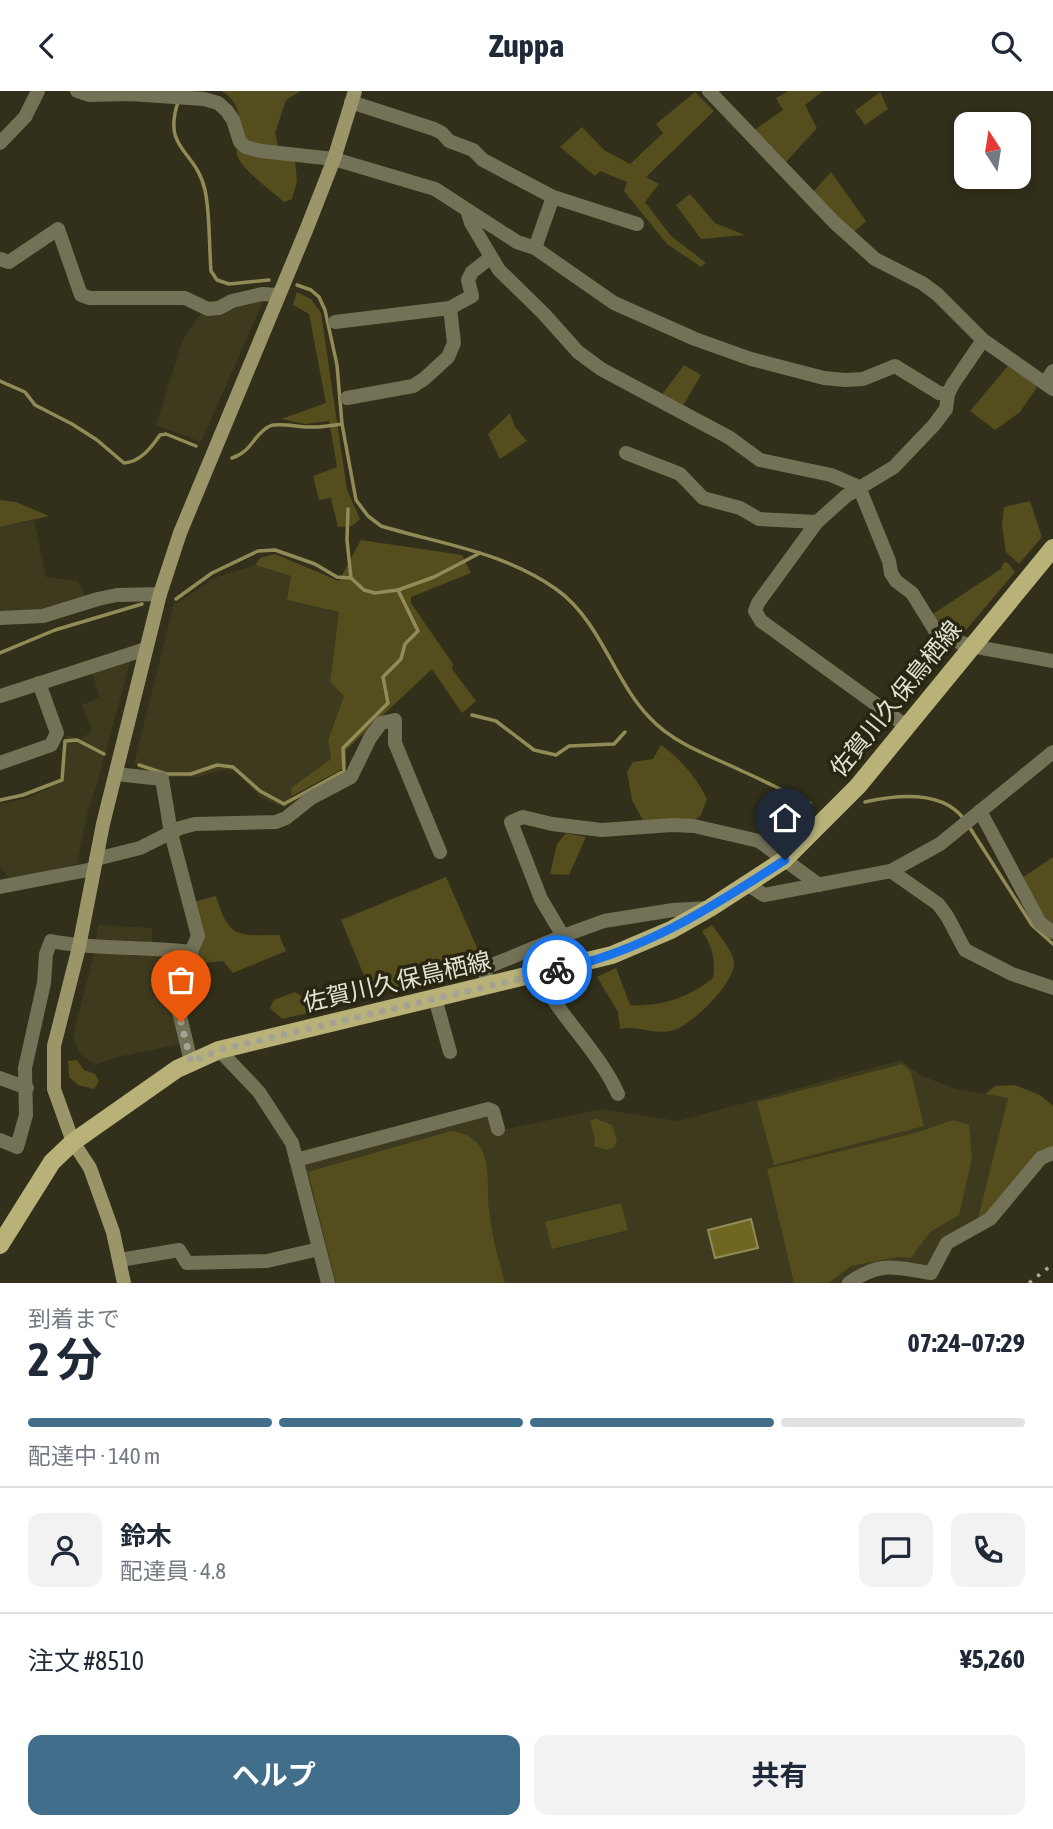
<!DOCTYPE html>
<html lang="ja">
<meta charset="utf-8">
<style>
:root{--surface:#fff;--page:#f2f2f3;--text:#1f2937;--muted:#747a83;--line:#e0e1e3;--accent:#406e8b}
body{margin:0;font-family:"Asap Condensed","Noto Sans JP",sans-serif;background:var(--page);color:var(--text);height:100vh;display:flex;flex-direction:column;font-size:26px;white-space:nowrap}
*{box-sizing:border-box;margin:0}
p{font-size:23px;color:var(--muted)}
.icon{flex:none;width:38px;height:38px;fill:none;stroke:currentColor;stroke-width:2;stroke-linecap:round;stroke-linejoin:round}
.map{position:relative;height:1192px;overflow:hidden}
.drawer{display:flex;flex-direction:column;background:var(--surface);flex:1}
.drawer>*{flex:none}
.needle{width:46px;rotate:348deg}
.buttons{position:absolute;left:954px;top:21px;display:grid;gap:14px}
.buttons a{display:grid;place-items:center;width:77px;height:77px;border-radius:14px;background:var(--surface);box-shadow:0 4px 18px #0003;font-size:35px}
.pin{position:absolute;display:grid;place-items:center;width:60px;height:60px;color:#fff;margin:-72px -30px;border-radius:50% 50% 50% 0;rotate:-45deg;box-shadow:0 0 7px #0007}
.pin .icon{rotate:45deg}
.courier{position:absolute;display:grid;place-items:center;width:70px;height:70px;margin:-35px;border:5px solid #1a73e8;border-radius:50%;background:#fff;color:#222;box-shadow:0 2px 9px #0007}
.head em{font-style:normal;font-weight:700}
.head div{display:flex;flex-direction:column-reverse}
.head{display:flex;align-items:center;justify-content:space-between;height:119px;padding:0 28px}
h1{font-size:46px;font-weight:700;line-height:52px}
.bar{display:grid;grid-template-columns:repeat(4,1fr);gap:10px 7px;align-content:center;height:84px;padding:0 28px}
.bar i{height:9px;border-radius:5px;background:var(--line)}
.bar .selected{background:var(--accent)}
.bar p{grid-column:span 4}
.line{display:flex;align-items:center;gap:18px;padding:0 28px;border-top:2px solid var(--line)}
.line div{flex:1}
.round{display:grid;place-items:center;flex:none;width:74px;height:74px;border-radius:14px;background:var(--page)}
.primary-button{display:flex;gap:14px;margin-top:auto;padding:14px 28px}
.primary-button a{flex:1;height:80px;border-radius:14px;background:var(--accent);color:#fff;font-size:28px;font-weight:700;line-height:80px;text-align:center}
.primary-button a+a{background:var(--page);color:var(--text)}
header{display:flex;justify-content:space-between;align-items:center;height:91px;padding:0 28px;background:var(--surface);font-size:32px;font-weight:700}
.map>svg:first-child{display:block}
.built{fill:#3d3a1d}
.green{fill:#544e1e}
.water{fill:#6e6621;stroke:#918b57;stroke-width:2}
.lines{fill:none;stroke-linecap:round;stroke-linejoin:round}
.stream{stroke:#918b57;stroke-width:3.5}
.street{stroke:#737156;stroke-width:14}
.secondary{stroke:#9a966a;stroke-width:14}
.primary{stroke:#b8b279;stroke-width:18}
.rail{stroke:#aba99a;stroke-width:3.5;stroke-dasharray:3.5 7;stroke-linecap:butt}
.done{stroke:#a4a393;stroke-width:7;stroke-dasharray:0 12.6}
.route{stroke:#1a73e8;stroke-width:9}
.labels{text-anchor:middle;stroke-width:7;stroke-linejoin:round;paint-order:stroke}
.street-label{font-size:24px;fill:#e2e1d4;stroke:#282510}
</style>
<header><svg class="icon" aria-label="back" viewBox="0 0 24 24"><path d="M15 5l-7 7 7 7"/></svg>Zuppa<svg class="icon" aria-label="search" viewBox="0 0 24 24"><circle cx="10" cy="10" r="6"/><path d="M15 15l6 6"/></svg></header>
<div class="map">
<svg width="1053" height="1192" viewBox="0 0 1053 1192">
<rect width="100%" height="100%" fill="#322f1a"/>
<!-- built -->
<g class="built">
<path d="M264 209 201 351 156 334 183 248 202 221 213 223Z"/>
<path d="M34 429 46 486 78 490 87 508 28 521H0V436Z"/>
<path d="M255 474 291 485 288 509 339 521 330 591 344 605 328 648 331 668 292 697V705L285 717 260 706 235 680 222 679 198 686H168L134 673 174 512 179 511 214 487Z"/>
<path d="M131 567 99 686 87 724 77 773 12 790 0 776V713L28 707 63 691 66 644 81 648 92 640 82 614 100 606 91 579Z"/>
<path d="M98 834 152 837V851L186 864 190 873 172 901 181 953 113 967 95 974 79 962 73 945 94 862Z"/>
<path d="M901 969 920 984 956 998 1008 1007 977 1131 928 1175 843 1192H332L301 1072 488 1022 497 1040 601 1018 678 1030Z"/>
</g>
<!-- green -->
<g class="green">
<path d="M221 0H301L286 9 275 42 280 62 295 69 297 90 292 108 284 111C273 101 240 77 237 64 235 58 239 49 240 42 241 25 237 8 221 0Z"/>
<path d="M788 0H823L805 14 817 37 785 72 754 39 783 19 776 7Z"/>
<path d="M695 1 714 20 646 86 659 93 645 111 671 145 706 172 701 176 667 153 624 100 627 91 600 80 595 85 560 56 582 36 604 59 630 73 663 42 656 33Z"/>
<path d="M880 1 888 18 865 34 855 20Z"/>
<path d="M831 81 866 130 854 141 813 101Z"/>
<path d="M690 103 715 132 745 144 701 148 676 114Z"/>
<path d="M297 201 311 208 321 222 347 399 360 428 352 435 338 436 331 407 319 409 313 385 337 376 329 330 305 333 281 328 326 312 309 223 293 214Z"/>
<path d="M684 274 701 284 681 318 661 305Z"/>
<path d="M1008 275 1036 294V298L1020 321 995 339 970 320Z"/>
<path d="M510 322 515 336 527 350 500 368 488 343Z"/>
<path d="M0 409 16 411 49 425 0 436Z"/>
<path d="M1030 410 1042 446 1019 473 1006 461 1002 434 1004 416Z"/>
<path d="M361 449 462 464 471 482 411 506V512L453 573 452 578 476 610 462 622 432 578 346 659V676L292 705 291 697 331 668 328 649 344 605 330 591 339 521 287 509 291 485 255 474 260 467 275 463 339 490Z"/>
<path d="M1004 471 1008 472 1015 481 959 547 943 542 930 525 1001 478Z"/>
<path d="M661 654C680 667 697 687 707 708L701 724 693 730 645 733 632 709 627 681 633 671 653 668Z"/>
<path d="M566 742 586 746 569 784 550 783 557 753Z"/>
<path d="M1053 766V832L1046 828 1022 787Z"/>
<path d="M446 786 482 868 420 894 372 904 341 829Z"/>
<path d="M216 805C229 849 238 844 279 844L286 860 233 882 223 870 203 872 198 866 202 845 194 811Z"/>
<path d="M712 834C719 844 733 860 734 871 735 892 693 933 674 939 656 945 638 934 620 938L618 921 597 886 616 877 630 914C661 916 690 906 713 887 716 869 712 855 702 840Z"/>
<path d="M295 901C303 906 310 907 317 913L313 921 282 928 270 917 274 909Z"/>
<path d="M77 969 84 979 95 983 99 990 94 998 78 994 69 986 68 970Z"/>
<path d="M902 973 911 981 924 1035 774 1074 757 1011Z"/>
<path d="M1015 994 1040 1004 1053 1015V1059L977 1131 1008 1007 985 1003 995 995Z"/>
<path d="M597 1028 612 1034 617 1049 614 1056 607 1059 594 1055 595 1049 590 1029Z"/>
<path d="M953 1029 969 1034 972 1067 959 1124 930 1141 911 1167 898 1166 851 1175 828 1192H794L767 1078 915 1042Z"/>
<path d="M451 1040C495 1046 486 1084 489 1117 491 1143 498 1167 505 1192H336L308 1081Z"/>
<path d="M621 1112 628 1139 552 1158 545 1131Z"/>
</g>
<!-- water -->
<path class="water" d="M751 1128 758 1157 715 1167 708 1139Z"/>
<g class="lines">
<!-- stream -->
<g class="stream">
<path d="M178 11C162 60 196 58 205 99 210 122 209 155 211 180L217 189 229 193 269 189"/>
<path d="M297 194 311 199 319 206 325 219 337 274 342 333 356 409 368 425 381 435C441 453 504 461 556 498 601 530 613 589 650 627 674 653 711 665 742 680 765 690 787 702 810 712"/>
<path d="M0 290 25 301 35 314 72 333 97 349 124 372C140 371 151 357 160 344L166 343 196 355"/>
<path d="M232 367C253 360 254 342 270 335 279 331 302 337 314 336 323 336 333 334 342 333"/>
<path d="M348 418 347 449 351 487"/>
<path d="M176 508 212 482 258 460 275 459 315 473 337 486 351 487 364 499 375 502 398 499 434 486 480 462"/>
<path d="M0 562 55 539 142 513"/>
<path d="M472 624 496 630 534 659 556 664 569 655 614 653 625 641"/>
<path d="M139 674 166 683H191L217 674 233 676 260 700 284 713 344 680 343 657 388 612 383 586 401 568 405 553 418 540 398 499"/>
<path d="M0 709 23 704 62 689 65 650 77 649 104 663"/>
<path d="M865 711C896 704 942 699 964 728"/>
<path d="M968 734 1032 834 1053 853"/>
</g>
<!-- street -->
<g class="street">
<path d="M77 0 90 4 129 3 204 8 218 12 227 20 233 29 240 51 246 56 261 60 334 68 435 98 517 151 535 157 614 212 695 248 751 268 824 287 845 289 863 288 895 275 939 302 948 303"/>
<path d="M709 0 834 131 875 168 922 192 937 203 983 249 1053 298"/>
<path d="M351 11 434 38 442 42 449 50 473 59 483 69 553 106 637 133"/>
<path d="M0 52 25 26 38 0"/>
<path d="M467 119 471 132 499 179 544 223 578 261 601 278 730 347 760 369 831 384 859 396 889 470 891 482 896 490 912 502 938 544 971 555 1053 570"/>
<path d="M535 157 553 106"/>
<path d="M0 168 9 171 58 138 81 204 90 207H185L208 218 219 217 232 210 262 203 279 204"/>
<path d="M335 231 450 217 472 205 468 189 472 181 490 167"/>
<path d="M1045 292 1053 280"/>
<path d="M347 307 413 295 424 288 448 266 454 252 450 217"/>
<path d="M626 362 680 383 703 407 740 417 759 428 817 431"/>
<path d="M0 527 43 525 98 508 117 504 160 503"/>
<path d="M0 605 146 558"/>
<path d="M906 635 761 530 755 520 758 512 817 431 846 405 894 376 934 334 946 318 948 303 953 293 983 249"/>
<path d="M0 672 51 654 57 642 39 592"/>
<path d="M116 683 162 688 171 742 198 845 191 861"/>
<path d="M980 720 1040 832 1053 841"/>
<path d="M96 768 140 757 180 737 195 733 276 731 286 727 311 707 351 686 370 647 381 632 395 629V652L440 761"/>
<path d="M891 780 938 813 947 825 965 859 1012 883 1053 897"/>
<path d="M747 793 764 804 891 780 940 753 1053 661"/>
<path d="M0 796 93 778"/>
<path d="M709 817 673 819 604 830 563 845 541 808 511 731 523 726 552 733 602 739 672 734 694 735 759 750 819 794"/>
<path d="M537 883C560 926 598 959 618 1003"/>
<path d="M487 894 485 877 563 845"/>
<path d="M435 907 450 961"/>
<path d="M219 959 259 1001 292 1052 328 1192"/>
<path d="M0 987 27 997"/>
<path d="M0 1049 17 1056 26 1024 25 977 44 892 46 863 51 850C97 859 144 855 191 861L194 872 175 904 191 971"/>
<path d="M296 1069 488 1018 493 1020 498 1038"/>
<path d="M120 1169 179 1159 187 1172 267 1170 319 1158"/>
<path d="M849 1192C882 1169 895 1177 931 1182L947 1152 990 1128 1041 1067 1053 1062"/>
</g>
<!-- secondary -->
<path class="secondary" d="M124 1192 113 1141 104 1116 90 1077 73 1051 54 998V955L79 856 103 733 160 503 180 442 307 137 334 68 355 0"/>
<!-- primary -->
<path class="primary" d="M0 1154 52 1071 73 1051 177 978 219 959 612 864 671 839 710 817 784 769 858 695 1053 457"/>
<!-- rail -->
<path class="rail" d="M1029 1192 1053 1173"/>
</g>
<g class="lines">
<!-- done -->
<path class="done" d="M181 931 191 971 219 959 557 879"/>
<!-- route -->
<path class="route" d="M557 879C644 860 711 817 785 769"/>
</g>
<g class="labels">
<!-- street labels -->
<g class="street-label">
<text transform="translate(896 608) rotate(-51)" y="8">佐賀川久保鳥栖線</text>
<text transform="translate(397 891) rotate(-13)" y="8">佐賀川久保鳥栖線</text>
</g>
</g>
</svg>
<div class="buttons">
<a><svg class="needle" viewBox="-14 -14 28 28"><path d="M0-13l5 13h-10z" fill="#e53935"/><path d="M0 13l5-13h-10z" fill="#747a83"/></svg></a>
</div>
<div class="pin" style="left:181px;top:931px;background:#ea580c"><svg class="icon" aria-label="bag" viewBox="0 0 24 24"><path d="M5 8h14l-1 12H6zM9 8a3 3 0 0 1 6 0"/></svg></div>
<div class="pin" style="left:785px;top:769px;background:#1f2937"><svg class="icon" aria-label="home" viewBox="0 0 24 24"><path d="M3 11l9-7 9 7M6 9v11h12V9"/></svg></div>
<div class="courier" style="left:557px;top:879px"><svg class="icon" aria-label="bike" viewBox="0 0 24 24"><circle cx="6" cy="16" r="4"/><circle cx="18" cy="16" r="4"/><path d="M6 16l4-8h5l3 8M10 8l3 8H6M13 5h3"/></svg></div>
</div>
<section class="drawer">
<div class="head"><div><h1>2 分</h1><p>到着まで</p></div><em>07:24–07:29</em></div>
<div class="bar"><i class="selected"></i><i class="selected"></i><i class="selected"></i><i></i><p>配達中 · 140 m</p></div>
<div class="line" style="height:126px"><a class="round"><svg class="icon" aria-label="person" viewBox="0 0 24 24"><circle cx="12" cy="8" r="4"/><path d="M4 21q1-7 8-7t8 7"/></svg></a><div><b>鈴木</b><p>配達員 · 4.8</p></div><a class="round"><svg class="icon" aria-label="chat" viewBox="0 0 24 24"><path d="M4 5h16v11H9l-5 4z"/></svg></a><a class="round"><svg class="icon" aria-label="phone" viewBox="0 0 24 24"><path d="M5 4h4l2 5-3 2q2 4 5 5l2-3 5 2v4C11 20 4 13 5 4z"/></svg></a></div>
<div class="line" style="height:91px"><div>注文 #8510</div><b>¥5,260</b></div>
<div class="primary-button"><a>ヘルプ</a><a>共有</a></div>
</section>
